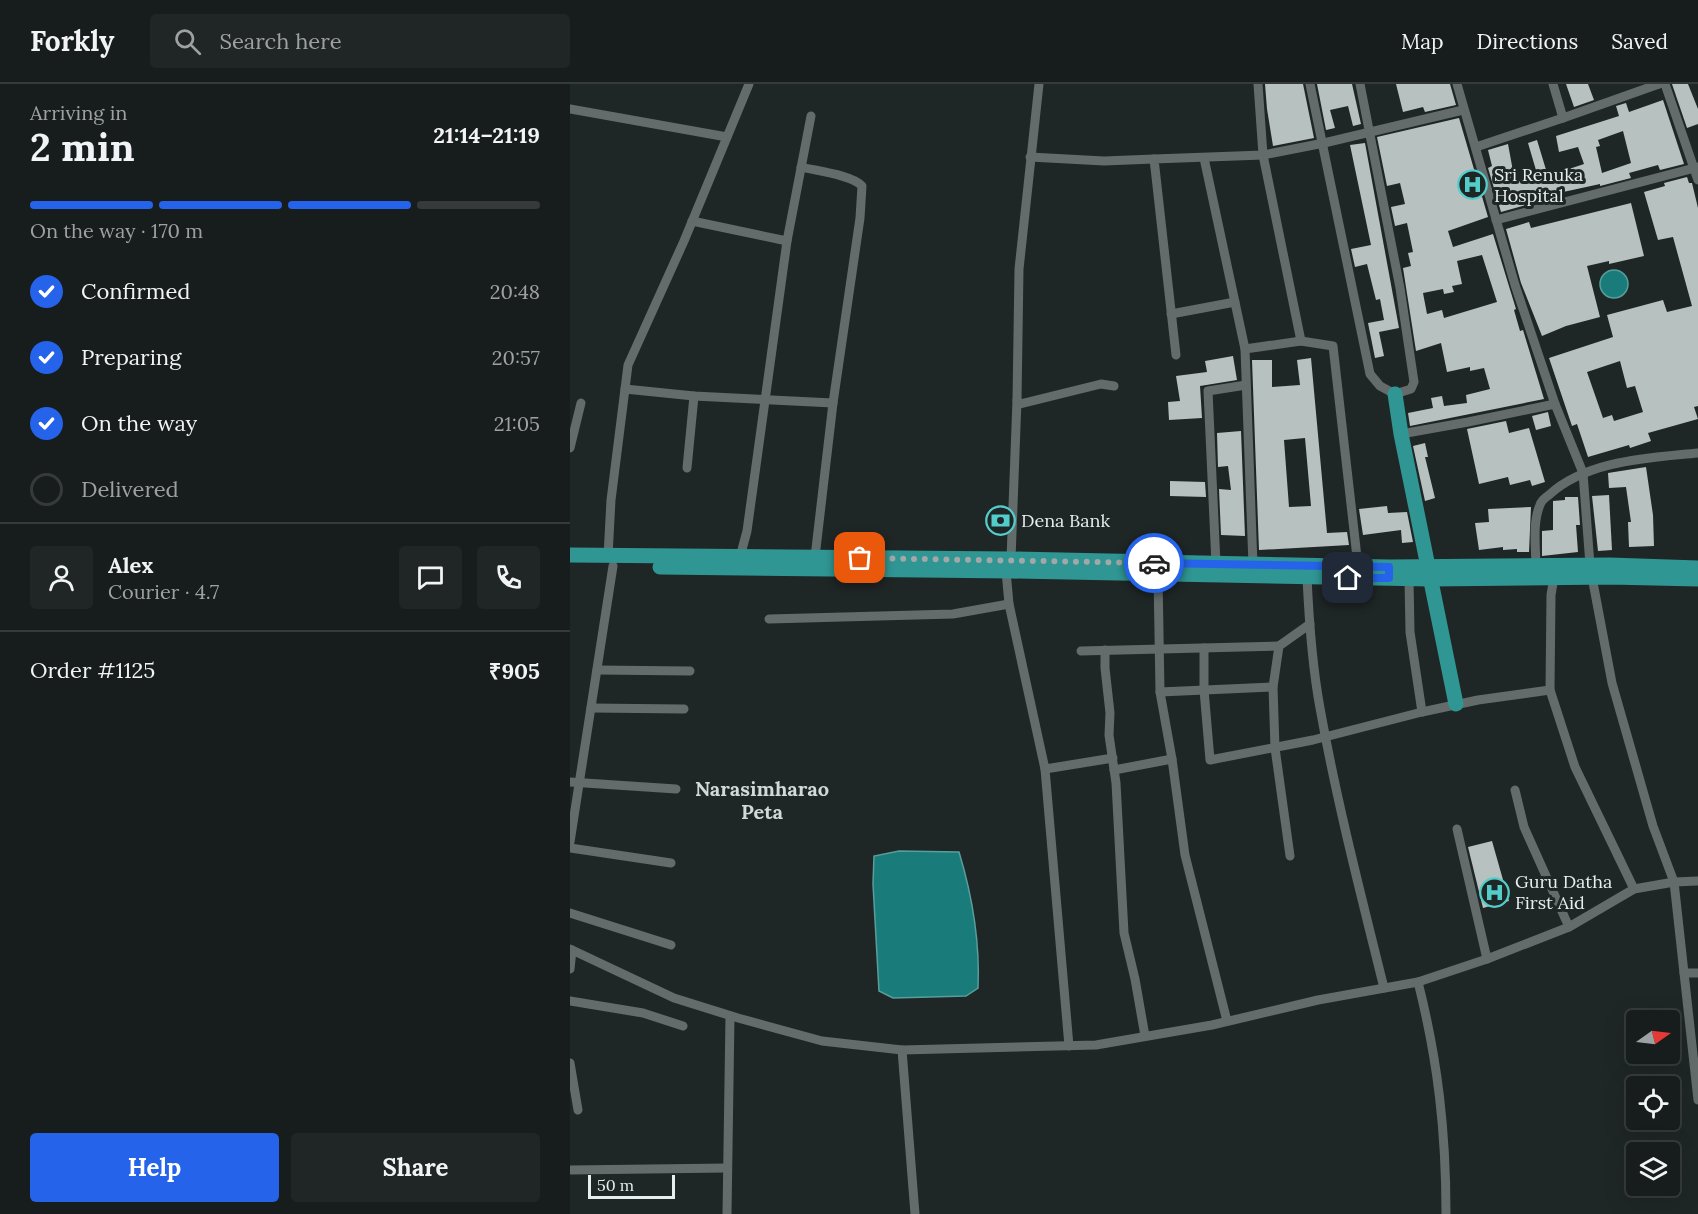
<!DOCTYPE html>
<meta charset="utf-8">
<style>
:root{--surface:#171c1c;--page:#202525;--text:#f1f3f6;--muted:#9ea1a3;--line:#363a3b;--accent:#2563eb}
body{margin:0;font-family:Lora,serif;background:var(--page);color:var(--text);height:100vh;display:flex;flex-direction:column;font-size:22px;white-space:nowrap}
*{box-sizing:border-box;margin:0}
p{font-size:20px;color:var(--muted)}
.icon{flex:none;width:33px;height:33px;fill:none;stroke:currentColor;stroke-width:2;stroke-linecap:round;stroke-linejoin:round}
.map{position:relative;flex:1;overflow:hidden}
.details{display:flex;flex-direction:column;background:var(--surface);width:570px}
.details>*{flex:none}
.needle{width:39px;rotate:76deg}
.controls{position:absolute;left:1056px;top:926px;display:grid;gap:12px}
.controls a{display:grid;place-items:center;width:54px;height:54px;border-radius:6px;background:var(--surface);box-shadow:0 6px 24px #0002,0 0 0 2px var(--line);font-size:30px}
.scale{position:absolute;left:18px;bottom:15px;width:87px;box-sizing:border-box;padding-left:6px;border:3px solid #e8eded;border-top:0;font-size:16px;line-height:21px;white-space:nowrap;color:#e8eded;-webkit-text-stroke:4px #1f2626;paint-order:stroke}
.pin{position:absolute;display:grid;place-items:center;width:51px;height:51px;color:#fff;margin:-26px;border-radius:12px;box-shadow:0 3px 9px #0006}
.courier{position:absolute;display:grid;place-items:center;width:60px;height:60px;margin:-30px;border:4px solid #2563eb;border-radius:50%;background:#fff;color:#222;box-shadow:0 2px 8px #0007}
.head em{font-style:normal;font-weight:700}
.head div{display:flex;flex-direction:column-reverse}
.head{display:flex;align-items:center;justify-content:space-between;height:102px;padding:0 30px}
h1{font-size:39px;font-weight:700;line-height:45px}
.bar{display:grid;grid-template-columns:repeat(4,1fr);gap:9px 6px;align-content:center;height:72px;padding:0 30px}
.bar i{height:8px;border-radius:4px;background:var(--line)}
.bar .selected{background:var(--accent)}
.bar p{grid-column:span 4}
.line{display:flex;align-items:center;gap:15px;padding:0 30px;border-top:2px solid var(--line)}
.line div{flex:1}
.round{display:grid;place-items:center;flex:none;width:63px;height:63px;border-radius:6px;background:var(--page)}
ol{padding:0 30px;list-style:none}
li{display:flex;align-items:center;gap:18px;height:66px}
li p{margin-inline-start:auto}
li .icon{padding:6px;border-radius:50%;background:var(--accent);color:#fff;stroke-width:4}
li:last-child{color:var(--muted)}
li i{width:33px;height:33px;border:3px solid var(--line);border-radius:50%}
.action{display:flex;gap:12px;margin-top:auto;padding:12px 30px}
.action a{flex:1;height:69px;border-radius:6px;background:var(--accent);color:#fff;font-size:24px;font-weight:700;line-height:69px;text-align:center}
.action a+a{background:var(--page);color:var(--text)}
header{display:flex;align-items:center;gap:36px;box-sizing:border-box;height:84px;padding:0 30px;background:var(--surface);border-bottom:2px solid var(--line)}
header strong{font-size:28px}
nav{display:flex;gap:33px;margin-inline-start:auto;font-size:21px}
.search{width:420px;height:54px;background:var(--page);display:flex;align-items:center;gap:15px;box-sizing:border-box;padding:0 21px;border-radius:6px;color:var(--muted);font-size:22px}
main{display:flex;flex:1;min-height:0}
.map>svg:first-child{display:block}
.water{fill:#197c7a;stroke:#579e9c;stroke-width:1.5}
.building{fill:#b7c1c0;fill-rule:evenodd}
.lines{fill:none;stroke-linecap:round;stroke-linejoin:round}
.street{stroke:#636c6b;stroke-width:9}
.primary{stroke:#2f9693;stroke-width:15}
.done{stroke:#a2a7a7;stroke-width:6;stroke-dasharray:0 10.8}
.route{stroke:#2563eb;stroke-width:8}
.labels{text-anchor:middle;stroke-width:6;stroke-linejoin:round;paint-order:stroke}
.poi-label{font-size:18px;fill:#e8eded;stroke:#1f2626;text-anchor:start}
.neighbourhood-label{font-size:20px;font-weight:bold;fill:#d0dad9;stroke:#1f2626}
</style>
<header>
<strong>Forkly</strong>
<div class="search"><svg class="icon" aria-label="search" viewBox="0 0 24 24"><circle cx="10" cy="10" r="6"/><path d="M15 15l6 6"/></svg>Search here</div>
<nav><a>Map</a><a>Directions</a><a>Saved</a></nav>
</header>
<main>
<section class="details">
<div class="head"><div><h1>2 min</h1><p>Arriving in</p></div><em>21:14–21:19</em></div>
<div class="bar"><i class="selected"></i><i class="selected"></i><i class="selected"></i><i></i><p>On the way · 170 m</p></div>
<ol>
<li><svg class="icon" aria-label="check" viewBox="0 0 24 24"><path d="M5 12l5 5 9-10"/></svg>Confirmed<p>20:48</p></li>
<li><svg class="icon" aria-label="check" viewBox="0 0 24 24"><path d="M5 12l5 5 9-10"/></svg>Preparing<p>20:57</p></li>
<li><svg class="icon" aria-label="check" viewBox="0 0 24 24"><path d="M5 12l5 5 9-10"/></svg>On the way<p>21:05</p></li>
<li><i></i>Delivered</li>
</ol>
<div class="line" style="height:108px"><a class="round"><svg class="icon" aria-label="person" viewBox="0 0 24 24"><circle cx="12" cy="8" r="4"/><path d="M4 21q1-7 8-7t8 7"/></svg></a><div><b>Alex</b><p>Courier · 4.7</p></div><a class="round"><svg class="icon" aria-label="chat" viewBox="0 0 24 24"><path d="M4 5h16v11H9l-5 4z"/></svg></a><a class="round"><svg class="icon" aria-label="phone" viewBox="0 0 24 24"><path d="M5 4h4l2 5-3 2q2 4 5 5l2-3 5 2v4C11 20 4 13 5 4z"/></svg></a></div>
<div class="line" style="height:78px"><div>Order #1125</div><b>₹905</b></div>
<div class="action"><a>Help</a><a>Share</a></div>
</section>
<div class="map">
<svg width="1128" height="1130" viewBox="0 0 1128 1130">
<rect width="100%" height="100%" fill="#1f2626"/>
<!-- water -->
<g class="water">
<circle cx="1044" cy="200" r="14"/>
<path d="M329 767 389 768C402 811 410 859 408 904L396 912 323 914 309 907 303 800 304 772Z"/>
</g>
<!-- building -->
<g class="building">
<path d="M695 0H733L744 54 703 62 697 25Z"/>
<path d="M747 0H782L791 40 783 42 778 22 760 26 765 44 756 46Z"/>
<path d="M826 0H880L886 21 855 28 853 23 833 28Z"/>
<path d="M996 0H1018L1024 16 1004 23Z"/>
<path d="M1102 0H1118L1128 25V40L1117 44Z"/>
<path d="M1093 16 1114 80 1090 86 1088 81 1059 89 1061 94 1030 102V100L984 110V113L931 128 918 84 922 82 918 66 938 60 945 98 968 93 958 59 967 56 977 89 996 86 1014 80 1008 63 989 68 986 52 1049 32 1046 22 1056 19 1059 28ZM1053 47 1061 79 1032 89 1026 63 1030 62 1028 56Z"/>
<path d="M889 34 918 133 878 147 883 163 923 150 946 225 944 226 950 247 953 246 974 315 840 342 838 329 863 324 861 314 872 312 874 322 897 319 896 311 920 305 914 284 900 287V283L877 288 871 259 846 267 833 184 841 182 838 169 843 168 837 139 825 142 821 123 835 120 830 99 817 102 807 53ZM912 171 927 218 874 234 872 226 857 230 853 209 873 205 874 210 884 208 882 202 892 200 887 177Z"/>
<path d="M795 59 829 244 809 248 814 272 805 274 798 239 814 236 810 215 806 216 797 180 785 183 781 165 801 161 780 61Z"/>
<path d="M1117 93 1119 99H1122L1128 124V322L1124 323 1128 335 1078 349 1081 357 1060 364 1059 361 1018 373 1007 340 1002 342 979 274 1043 253 1037 231 1093 216 1097 228 1122 222 1103 153 1088 156 1074 108 1095 102 1094 99ZM1050 277 1057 304 1065 302 1073 328 1044 337 1042 331 1033 334 1017 288Z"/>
<path d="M1061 119 1074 172 1039 180V177L1017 182 1030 233 996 242 972 252 951 199 936 145 959 138 961 144Z"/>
<path d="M663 272 667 296 630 302 632 334 599 336 598 318 610 317 606 292 637 288 635 277Z"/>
<path d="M741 274 757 449 777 448 779 461 689 466 682 276H702V303L730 301 727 276ZM735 354 741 422 719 423 714 356Z"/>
<path d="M978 328 981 342 966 346 962 332Z"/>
<path d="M936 337 939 349 959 344 975 398 962 402 960 396 940 401 938 393 909 400 897 345Z"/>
<path d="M671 347 675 452 651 451 649 405 661 406 658 382 648 383 647 349Z"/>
<path d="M855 359 858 373H855L865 414 855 417 843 362Z"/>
<path d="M1076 383 1083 431 1084 462 1059 463 1058 438H1061L1056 403 1039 404 1038 389Z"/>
<path d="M600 397 635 398 636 413 600 412Z"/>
<path d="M1039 411 1042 466 1028 467 1022 412Z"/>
<path d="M995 413H1008L1010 441H1006L1008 468 972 472V447L983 446V417L995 416Z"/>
<path d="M817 422 818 429 837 428 843 458 832 459 831 446 793 451 789 425Z"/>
<path d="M961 423 959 468H947V465L933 466V463L909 466 905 439 919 438 918 425Z"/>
<path d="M922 757 939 817 913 824 898 763Z"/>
</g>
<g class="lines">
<!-- street -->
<g class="street">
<path d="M469 0 449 185 447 316 450 320 531 300 544 302"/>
<path d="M688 0 693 71 731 257"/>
<path d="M740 0 800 290 810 302 825 310 841 305 844 298 830 204 790 0"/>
<path d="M887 0 945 201 985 320 1013 389 1020 481"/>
<path d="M1095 0 1128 96"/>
<path d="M0 25 157 53"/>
<path d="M993 34 1089 0"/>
<path d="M906 63 993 34 983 0"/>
<path d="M460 73 534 77 584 75"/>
<path d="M634 74 675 265 683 481"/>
<path d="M231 83C247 87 282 91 292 102L290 134 263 319 245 473"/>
<path d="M926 136 1128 83"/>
<path d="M122 137 217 157"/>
<path d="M601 230 665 218"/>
<path d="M675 265 731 257 763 262 788 482"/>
<path d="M606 271 584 75 693 71 754 59 893 26"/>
<path d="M55 305 124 312 263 319"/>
<path d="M831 350 898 338 985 320"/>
<path d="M0 364 11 319"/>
<path d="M117 384 124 312"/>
<path d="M38 472 41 416 58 281 114 157 179 0"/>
<path d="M170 473 177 447 217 157 241 32"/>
<path d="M441 475 447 316"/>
<path d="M646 480 638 307 676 301"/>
<path d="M966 485C966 465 962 439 970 421 971 417 976 413 979 411 1017 376 1080 374 1128 369"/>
<path d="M436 487 439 520 475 685 499 962"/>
<path d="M588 491 590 608 602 675 615 771 657 937"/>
<path d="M737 493C739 537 742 581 750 624 767 719 791 811 814 904"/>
<path d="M984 493 981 511 980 606 1005 683 1064 805"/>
<path d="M1022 493 1042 599 1083 742 1104 798 1128 1016"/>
<path d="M839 495 840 548 852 628"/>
<path d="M199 535 383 530 439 520"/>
<path d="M634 564V606L640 676 743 656 852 628 908 616 980 606"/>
<path d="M535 566V584L540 629 539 651 546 699 554 849 565 895 575 952"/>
<path d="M511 567 709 562"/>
<path d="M27 586 120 587"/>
<path d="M590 608 703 603"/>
<path d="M21 624 114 625"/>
<path d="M475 685 543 674"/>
<path d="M544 686 602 675"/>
<path d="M0 698 106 705"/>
<path d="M945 706 954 743 999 843"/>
<path d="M887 745 917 875"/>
<path d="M0 758 43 482"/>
<path d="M0 764 101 779"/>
<path d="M720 772 705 664 703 603 709 562 740 540"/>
<path d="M0 829 101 861"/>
<path d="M0 865 104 914 168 934 252 957 332 966 526 961 642 941 748 916 848 898 917 875 999 843 1064 805 1104 798 1128 797"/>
<path d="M0 885 2 866"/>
<path d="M1114 889H1128"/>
<path d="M848 898C868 977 876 1048 876 1130"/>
<path d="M0 917 73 929 113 942"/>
<path d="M332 966 345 1130"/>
<path d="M0 979 8 1026"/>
<path d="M0 1086 157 1084"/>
<path d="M157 1130 160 932"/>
</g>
<!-- primary -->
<g class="primary">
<path d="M825 310 831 350 886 620"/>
<path d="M0 471 441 475 819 483 1040 481 1128 484"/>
<path d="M90 483 441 487 860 495 1040 493 1128 495"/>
</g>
</g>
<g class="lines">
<!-- done -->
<path class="done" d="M290 474 584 479"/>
<!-- route -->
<path class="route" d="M584 479 819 483V494H778"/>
</g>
<!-- icons -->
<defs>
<symbol id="hospital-ring" viewBox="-11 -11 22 22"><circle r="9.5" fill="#1f2626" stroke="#53cdc9" stroke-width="1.5"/><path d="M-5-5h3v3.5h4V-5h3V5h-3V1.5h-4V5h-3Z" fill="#53cdc9"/></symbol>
<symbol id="bank-ring" viewBox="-11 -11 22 22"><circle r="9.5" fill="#1f2626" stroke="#53cdc9" stroke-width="1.5"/><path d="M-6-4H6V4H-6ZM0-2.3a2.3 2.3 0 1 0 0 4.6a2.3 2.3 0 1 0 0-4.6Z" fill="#53cdc9"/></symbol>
</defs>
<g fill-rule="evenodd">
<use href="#hospital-ring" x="886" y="84" width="33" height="33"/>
<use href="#bank-ring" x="414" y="420" width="33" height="33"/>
<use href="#hospital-ring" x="908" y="792" width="33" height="33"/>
</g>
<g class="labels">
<!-- poi labels -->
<g class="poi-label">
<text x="924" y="97">Sri Renuka<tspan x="924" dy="21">Hospital</tspan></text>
<text x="451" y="443">Dena Bank</text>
<text x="945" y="804">Guru Datha<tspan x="945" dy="21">First Aid</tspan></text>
</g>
<!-- neighbourhood labels -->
<g class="neighbourhood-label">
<text x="192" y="712">Narasimharao<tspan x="192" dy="23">Peta</tspan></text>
</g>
</g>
</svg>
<div class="controls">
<a><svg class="needle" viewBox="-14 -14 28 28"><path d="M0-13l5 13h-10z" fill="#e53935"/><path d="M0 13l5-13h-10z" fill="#9ea1a3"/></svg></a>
<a><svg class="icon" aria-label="locate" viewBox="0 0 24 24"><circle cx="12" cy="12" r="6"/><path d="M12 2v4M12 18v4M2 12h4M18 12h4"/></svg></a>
<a><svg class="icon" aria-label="layers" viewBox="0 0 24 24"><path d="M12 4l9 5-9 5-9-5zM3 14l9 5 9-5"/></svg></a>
</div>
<div class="scale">50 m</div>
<div class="pin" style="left:290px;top:474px;background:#ea580c"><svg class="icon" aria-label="bag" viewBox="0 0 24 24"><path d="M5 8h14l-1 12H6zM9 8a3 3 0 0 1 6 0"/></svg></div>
<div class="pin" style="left:778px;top:494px;background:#1f2937"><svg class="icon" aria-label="home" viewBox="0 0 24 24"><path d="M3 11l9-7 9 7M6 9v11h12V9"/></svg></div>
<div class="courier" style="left:584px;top:479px"><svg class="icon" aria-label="car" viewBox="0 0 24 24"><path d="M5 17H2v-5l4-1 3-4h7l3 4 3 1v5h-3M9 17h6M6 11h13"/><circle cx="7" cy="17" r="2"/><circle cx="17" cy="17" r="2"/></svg></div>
</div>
</main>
